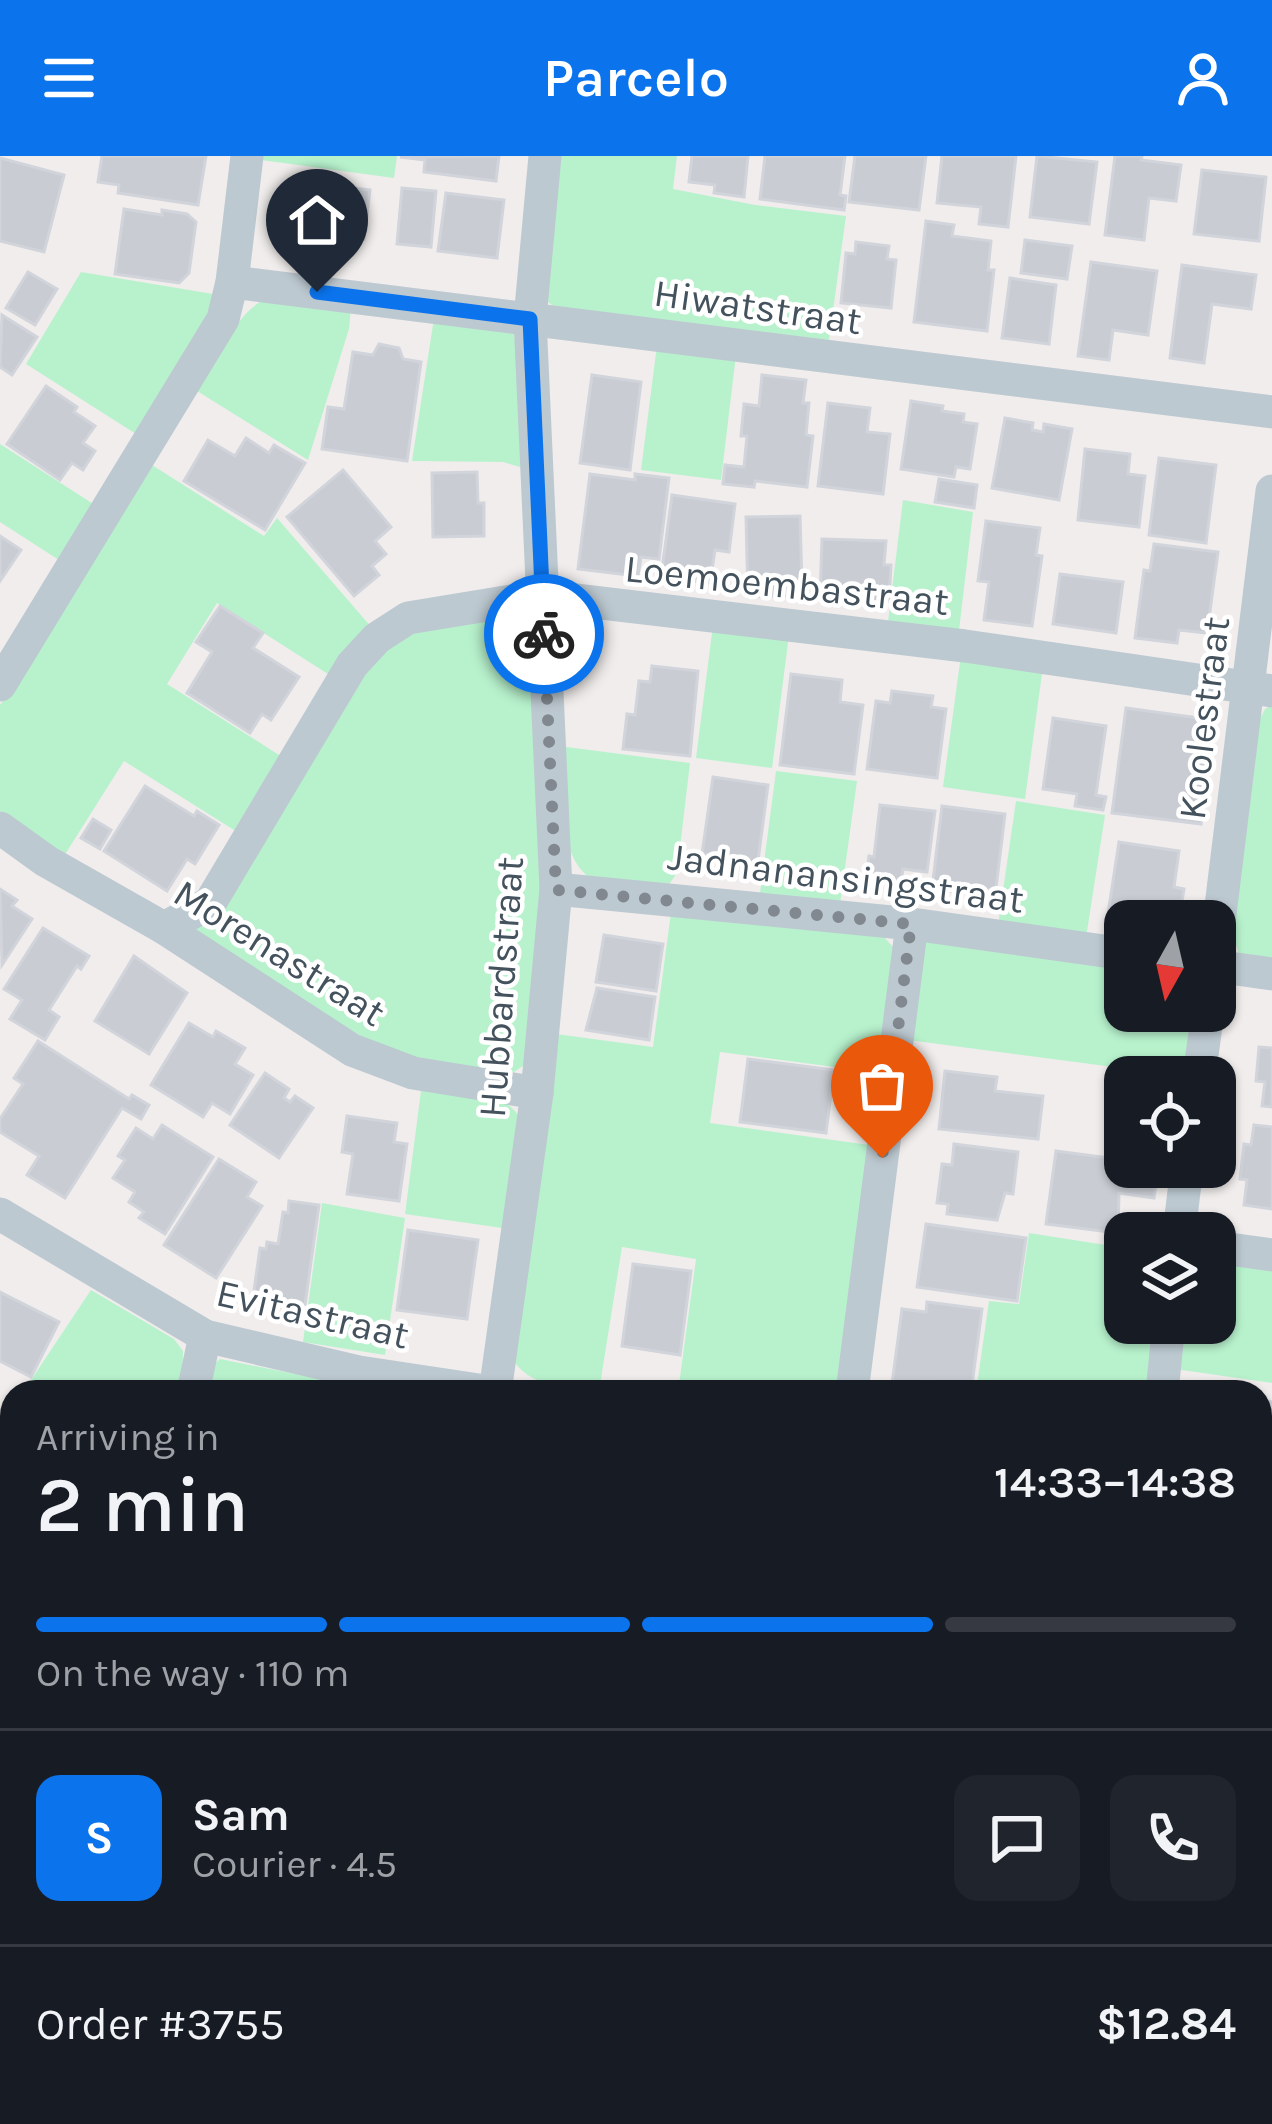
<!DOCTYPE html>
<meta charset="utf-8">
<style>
:root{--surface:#171b24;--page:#20242c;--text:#f1f3f6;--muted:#9ea1a6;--line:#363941;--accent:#0b74ed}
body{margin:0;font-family:Karla,sans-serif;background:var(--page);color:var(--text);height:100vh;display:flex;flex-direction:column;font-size:45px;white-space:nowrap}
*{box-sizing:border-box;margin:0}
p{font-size:39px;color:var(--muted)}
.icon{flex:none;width:66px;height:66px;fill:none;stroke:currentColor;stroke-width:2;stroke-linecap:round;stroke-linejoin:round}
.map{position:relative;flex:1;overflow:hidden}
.drawer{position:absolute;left:0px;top:1224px;width:1272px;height:744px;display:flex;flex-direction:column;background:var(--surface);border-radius:36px 36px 0 0;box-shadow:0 3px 9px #0004}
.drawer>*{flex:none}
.needle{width:78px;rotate:188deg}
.fabs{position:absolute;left:1104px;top:744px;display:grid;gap:24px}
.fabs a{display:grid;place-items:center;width:132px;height:132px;border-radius:24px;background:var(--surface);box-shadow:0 3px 9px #0004;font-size:60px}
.pin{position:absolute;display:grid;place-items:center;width:102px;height:102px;color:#fff;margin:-123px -51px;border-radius:50% 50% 50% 0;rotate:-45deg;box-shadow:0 0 12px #0007}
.pin .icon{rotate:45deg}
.courier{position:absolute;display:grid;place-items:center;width:120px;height:120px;margin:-60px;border:9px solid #0b74ed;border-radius:50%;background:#fff;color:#222;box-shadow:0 3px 15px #0007}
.overview em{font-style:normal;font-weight:600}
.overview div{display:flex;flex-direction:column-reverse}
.overview{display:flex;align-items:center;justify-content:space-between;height:204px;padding:0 36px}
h1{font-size:78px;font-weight:600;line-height:90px}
.bar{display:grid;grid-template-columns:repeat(4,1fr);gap:18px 12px;align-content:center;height:144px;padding:0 36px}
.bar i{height:15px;border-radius:9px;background:var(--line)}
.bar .active{background:var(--accent)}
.bar p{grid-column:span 4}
.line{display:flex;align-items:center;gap:30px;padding:0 36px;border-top:3px solid var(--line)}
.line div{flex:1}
.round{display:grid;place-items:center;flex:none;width:126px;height:126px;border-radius:24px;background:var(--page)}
header{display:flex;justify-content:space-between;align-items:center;height:156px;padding:0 36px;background:var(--accent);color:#fff;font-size:54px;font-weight:600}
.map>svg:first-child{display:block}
.green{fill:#b8f2cd}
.building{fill:#c9cdd3;stroke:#d1d4da;stroke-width:3}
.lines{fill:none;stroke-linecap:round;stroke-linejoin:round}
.minor{stroke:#bdc9d1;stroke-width:33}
.done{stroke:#81888f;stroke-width:12;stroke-dasharray:0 21.6}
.route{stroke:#0b74ed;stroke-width:15}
.labels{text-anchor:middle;stroke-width:9;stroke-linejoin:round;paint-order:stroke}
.street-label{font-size:39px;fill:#44525d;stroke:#fff}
</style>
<header><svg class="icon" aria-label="menu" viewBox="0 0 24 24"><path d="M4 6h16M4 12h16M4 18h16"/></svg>Parcelo<svg class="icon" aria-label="person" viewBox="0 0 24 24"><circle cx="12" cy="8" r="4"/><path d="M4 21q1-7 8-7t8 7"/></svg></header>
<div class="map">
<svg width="1272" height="1968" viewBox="0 0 1272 1968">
<rect width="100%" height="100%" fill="#f1eded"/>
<!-- green -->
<g class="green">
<path d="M262 0H397L394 22 261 4Z"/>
<path d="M552 0H677L673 33 755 49 846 60 829 184 558 154 547 145Z"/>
<path d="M81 116 213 138 210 158 136 278 26 208Z"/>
<path d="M267 143 351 152 349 173 308 304 197 235C212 210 239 151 267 143Z"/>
<path d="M434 162 514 174 527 313 503 306 412 305Z"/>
<path d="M657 189 736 199 721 324 641 314Z"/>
<path d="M0 288 98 351 62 406 0 366Z"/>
<path d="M152 309 264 380 277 362 373 473 331 520 217 447 167 528 287 604 242 679 124 605 64 700 0 655V549Z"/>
<path d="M903 344 973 356 958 483 887 474Z"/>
<path d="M530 452 547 731 526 908 505 922 408 908 199 784 193 767 360 512 426 466Z"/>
<path d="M713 469 789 479 772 612 696 602Z"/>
<path d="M961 499 1043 510 1025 643 943 631Z"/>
<path d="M1272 549V812L1240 801 1230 770 1259 565 1265 553Z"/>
<path d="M559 590 690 607 677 717 667 731C647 729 620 732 601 727 555 713 561 628 559 590Z"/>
<path d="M776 615 857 625 840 748 760 737Z"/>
<path d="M1016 645 1105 659 1086 782 998 769Z"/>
<path d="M672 749 884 781 893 791 888 918 720 896 710 967 877 990 843 1236H678L696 1103 622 1091 599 1235C566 1230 528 1233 511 1200L556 878 653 891Z"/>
<path d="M926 783 1125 805V855H1199L1190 921 908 884Z"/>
<path d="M422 927C455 933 505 932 521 964L509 1073 405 1058Z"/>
<path d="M322 1047 405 1062 385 1199 303 1186Z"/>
<path d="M1029 1077 1125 1092V1167H1157L1148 1236H976L989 1145 1019 1148Z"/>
<path d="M1215 1101 1272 1107V1227L1175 1213 1181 1167H1215Z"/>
<path d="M91 1134 174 1183 183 1195 182 1236H23Z"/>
<path d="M220 1203 346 1228 344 1236H202L212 1210Z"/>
<path d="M1260 1385 1272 1388V1546L1260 1544Z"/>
<path d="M0 1686 12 1688V1956H67L65 1968H0Z"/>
</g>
<!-- building -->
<g class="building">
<path d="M102 0H206L198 49 118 37 119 29 98 26Z"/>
<path d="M499 0 496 25 424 16 425 4 400 1Z"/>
<path d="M692 0H748L744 41 714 37 715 29 689 26Z"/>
<path d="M765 0H845L840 39 846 40 844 54 760 43Z"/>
<path d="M855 0H926L919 54 849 46Z"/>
<path d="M942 0H1016L1008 71 979 68 981 51 937 47Z"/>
<path d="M1037 0 1097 6 1089 68 1030 61Z"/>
<path d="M1115 0H1142L1141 4 1181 9 1176 45 1149 42 1144 84 1105 79Z"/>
<path d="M0 2 64 19 44 96 0 85Z"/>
<path d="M1202 14 1266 21 1259 85 1194 78Z"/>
<path d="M307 26 370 34 364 83 313 76 316 55 304 54Z"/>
<path d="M402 32 436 35 431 91 397 88Z"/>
<path d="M446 37 504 44 497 102 438 95Z"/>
<path d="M124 53 162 59V54L187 58 196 66 189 117 179 127 115 118Z"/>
<path d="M926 65 954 69 952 80 991 85 988 114H994L987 175 914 166Z"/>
<path d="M1025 84 1072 90 1067 123 1021 117Z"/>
<path d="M856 86 889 90 887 103 896 104 891 152 841 147 846 97 855 98Z"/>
<path d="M1091 106 1157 115 1148 179 1113 174 1109 204 1078 200Z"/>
<path d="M1182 109 1256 119 1251 153 1212 148 1204 207 1170 202Z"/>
<path d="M28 116 57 133 35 169 6 152Z"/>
<path d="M1010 122 1056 129 1049 188 1002 182Z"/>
<path d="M2 159 37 181 12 219 0 211Z"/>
<path d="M379 188 399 192 403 203 421 206 407 305 322 293 328 251 344 253 353 196 373 199Z"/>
<path d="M592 219 641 226 630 314 580 307Z"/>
<path d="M762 219 806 224 803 247H809L806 279 813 280 807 331 755 325 754 331 723 328 725 309 744 311 747 280H741L744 248 759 250Z"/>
<path d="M46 230 77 251 74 256 95 270 83 287 95 295 83 314 72 307 60 324 7 288Z"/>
<path d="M911 245 943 250 942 255 964 258 963 266 977 268 970 313 956 311 954 321 901 313Z"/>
<path d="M828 247 870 252 867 276 890 278 883 338 818 330Z"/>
<path d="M1005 262 1033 267 1032 274 1043 276 1044 268 1072 273 1059 344 992 332Z"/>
<path d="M246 282 269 297 274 289 305 307 265 374 184 325 208 284 235 300Z"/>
<path d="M1085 293 1130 298 1128 318 1145 320 1139 371 1078 364Z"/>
<path d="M1159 302 1216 309 1206 387 1149 379Z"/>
<path d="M343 314 391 371 375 385 386 398 372 410 379 419 354 440 287 361Z"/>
<path d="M477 316 478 347H484V380L433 381 432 317Z"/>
<path d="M590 318 635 324V318L669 322 659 403 641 401 638 420 578 413Z"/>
<path d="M939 323 977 329 974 352 935 346Z"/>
<path d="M672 339 735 348 729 396 715 394 710 427 661 421Z"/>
<path d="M800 360 802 431H785V440L748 441 746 361Z"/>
<path d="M986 365 1040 372 1036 399 1042 400 1032 470 984 464 989 426 978 425Z"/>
<path d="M0 380 21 394 0 425Z"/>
<path d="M822 383 886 385 884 409H891L889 446 820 443Z"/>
<path d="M1154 388 1218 396 1207 477 1179 474 1177 487 1135 482 1144 414 1150 415Z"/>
<path d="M1060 418 1123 426 1116 477 1053 468Z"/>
<path d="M220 450 263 477 253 492 299 521 271 564 262 558 250 577 187 537 212 496 196 486Z"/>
<path d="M652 510 698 515 690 600 623 593 627 558 635 559 639 525 650 526Z"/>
<path d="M791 518 842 524 840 546 863 549 854 618 780 609Z"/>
<path d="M892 535 933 540 931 551 946 553 937 622 867 613 876 545 890 547Z"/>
<path d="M1126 552 1214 564 1201 668 1112 657Z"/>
<path d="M1053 562 1106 570 1096 639 1106 641 1103 654 1075 650 1077 638 1043 633Z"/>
<path d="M713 621 768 629 757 712 727 708 728 701 702 698Z"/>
<path d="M145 630 194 660 197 655 219 669 195 708 187 703 167 735 104 695Z"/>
<path d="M880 649 935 655 927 716 903 713 901 727 866 723 869 700 874 701Z"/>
<path d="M942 650 1005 658 995 740 932 733Z"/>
<path d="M93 663 111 674 100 693 81 682Z"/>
<path d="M1119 686 1179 695 1174 731 1184 733 1179 765 1107 764Z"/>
<path d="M0 733 17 744 12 750 32 763 2 809Z"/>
<path d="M43 772 89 800 81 813 77 810 49 854 59 861 45 884 10 863 22 844 4 833Z"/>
<path d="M604 779 663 788 656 835 596 826Z"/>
<path d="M134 800 187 837 149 898 95 865Z"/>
<path d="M597 832 655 841 649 884 586 874Z"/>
<path d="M189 867 213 881 216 875 245 892 235 908 253 919 230 958 212 947 203 961 151 929Z"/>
<path d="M38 885 129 943 132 939 149 949 141 963 122 952 65 1042 27 1019 39 1000 0 976V963L23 928 14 922Z"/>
<path d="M1259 891 1272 892V951L1262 950 1265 926 1256 925Z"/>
<path d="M748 903 834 914 826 977 740 966Z"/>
<path d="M945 915 997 921 995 935 1043 940 1038 983 939 973Z"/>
<path d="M265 917 289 933 284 942 290 946 295 940 313 952 279 1002 230 969Z"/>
<path d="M347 960 397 967 394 986 407 988 399 1045 347 1038 353 998 342 996Z"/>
<path d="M162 969 213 1001 165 1078 139 1062 144 1056 129 1046 135 1036 113 1022 125 1004 118 1000 136 972 153 983Z"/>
<path d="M1254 969 1272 971V1053L1244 1049 1247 1024 1240 1023 1244 988 1251 989Z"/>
<path d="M954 988 1018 996 1013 1038 1005 1037 997 1064 947 1058 948 1048 937 1047 942 1008 952 1009Z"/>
<path d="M1056 995 1125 1004V1011L1158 1013 1154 1042 1119 1037 1118 1077 1046 1068Z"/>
<path d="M219 1003 256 1026 247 1041 262 1050 216 1122 164 1089Z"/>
<path d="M289 1045 319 1049 305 1149 253 1142 260 1092 266 1093 267 1086 278 1088 283 1056 288 1057Z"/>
<path d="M926 1068 1026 1082 1017 1145 917 1131Z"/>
<path d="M408 1074 478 1084 467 1163 397 1154Z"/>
<path d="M633 1108 691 1115 680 1199 622 1190Z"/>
<path d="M0 1136 59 1166 31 1221 0 1205Z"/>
<path d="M927 1146 982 1153 971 1236 938 1235 939 1226 928 1225 927 1233 892 1228 902 1153 926 1156Z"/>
<path d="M1260 1243 1272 1246V1322L1260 1319Z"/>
<path d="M0 1357 12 1359V1421L0 1419Z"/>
<path d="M1260 1618 1272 1620V1687L1260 1684Z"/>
<path d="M1260 1689 1272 1691V1750L1260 1748Z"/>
<path d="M233 1956H309L314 1957 311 1968H230Z"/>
<path d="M405 1956H472L470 1968H403Z"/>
<path d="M575 1956H684L683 1968H609L574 1962Z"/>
<path d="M768 1956H783L850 1968H766Z"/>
</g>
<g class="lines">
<!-- minor -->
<g class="minor">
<path d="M232 126 1272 256"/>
<path d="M0 529 223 163 232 126 247 0"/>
<path d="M0 672 46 705 164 772 352 894 413 917 537 937"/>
<path d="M556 733 912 768 1125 798"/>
<path d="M164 772 210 747 352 509 377 482 408 462 542 440 965 490 1272 535"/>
<path d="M1215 799 1272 335"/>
<path d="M1215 810 1272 818"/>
<path d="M1199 921 1208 855"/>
<path d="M0 1058 205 1180 359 1216 492 1236"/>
<path d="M1179 1077 1187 1011"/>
<path d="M1215 1091 1272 1099"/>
<path d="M193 1236 205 1180"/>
<path d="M495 1236 537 937 556 733 530 163 545 0"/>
<path d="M852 1236 912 768"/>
<path d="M1162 1236 1169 1167"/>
<path d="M1260 1367 1272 1370"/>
<path d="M77 1968 79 1956"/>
<path d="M365 1968 367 1956"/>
<path d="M703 1968 705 1956"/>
<path d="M1071 1968 1073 1956"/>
</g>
</g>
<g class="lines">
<!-- done -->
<path class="done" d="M544 478 556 734 911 768 882 1002"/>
<!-- route -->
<path class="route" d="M317 136 530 163 544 478"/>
</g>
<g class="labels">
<!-- street labels -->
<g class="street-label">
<text transform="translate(758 150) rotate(8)" y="14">Hiwatstraat</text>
<text transform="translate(787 428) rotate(6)" y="14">Loemoembastraat</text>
<text transform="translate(1203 562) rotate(-83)" y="14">Koolestraat</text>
<text transform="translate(846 721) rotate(7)" y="14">Jadnanansingstraat</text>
<text transform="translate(280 796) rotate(32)" y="14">Morenastraat</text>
<text transform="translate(500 831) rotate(-86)" y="14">Hubbardstraat</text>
<text transform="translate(313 1157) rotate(13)" y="14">Evitastraat</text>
</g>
</g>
</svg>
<div class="fabs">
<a><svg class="needle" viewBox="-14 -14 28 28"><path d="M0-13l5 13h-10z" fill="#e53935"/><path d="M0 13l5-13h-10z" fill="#9ea1a6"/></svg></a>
<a><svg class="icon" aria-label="locate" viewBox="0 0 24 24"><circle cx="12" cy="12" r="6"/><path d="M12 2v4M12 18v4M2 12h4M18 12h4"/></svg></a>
<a><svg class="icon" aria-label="layers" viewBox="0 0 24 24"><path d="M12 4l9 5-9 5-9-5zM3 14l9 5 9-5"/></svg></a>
</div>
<div class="pin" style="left:882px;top:1002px;background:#ea580c"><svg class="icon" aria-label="bag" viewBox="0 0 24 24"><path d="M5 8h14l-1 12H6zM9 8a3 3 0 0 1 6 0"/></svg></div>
<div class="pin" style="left:317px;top:136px;background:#1f2937"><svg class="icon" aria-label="home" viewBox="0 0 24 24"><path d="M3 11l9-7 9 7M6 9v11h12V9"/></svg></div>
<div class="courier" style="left:544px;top:478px"><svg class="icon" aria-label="bike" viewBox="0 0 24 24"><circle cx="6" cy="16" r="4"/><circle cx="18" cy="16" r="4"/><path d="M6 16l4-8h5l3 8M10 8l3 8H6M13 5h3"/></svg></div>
<section class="drawer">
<div class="overview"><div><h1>2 min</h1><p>Arriving in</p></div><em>14:33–14:38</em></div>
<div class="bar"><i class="active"></i><i class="active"></i><i class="active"></i><i></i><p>On the way · 110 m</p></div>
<div class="line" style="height:216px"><b class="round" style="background:var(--accent);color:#fff">S</b><div><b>Sam</b><p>Courier · 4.5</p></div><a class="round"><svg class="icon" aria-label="chat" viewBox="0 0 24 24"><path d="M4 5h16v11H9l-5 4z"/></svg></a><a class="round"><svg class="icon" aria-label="phone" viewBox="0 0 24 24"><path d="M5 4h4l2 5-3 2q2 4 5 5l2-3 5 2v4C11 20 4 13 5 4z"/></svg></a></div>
<div class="line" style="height:156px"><div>Order #3755</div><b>$12.84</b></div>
</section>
</div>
